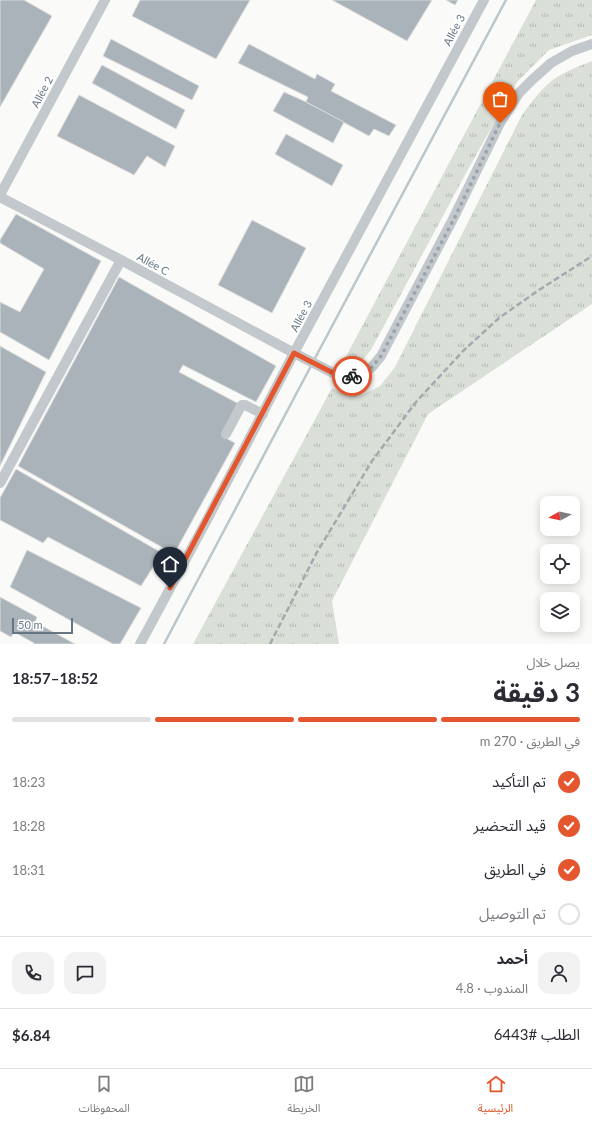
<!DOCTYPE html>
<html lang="ar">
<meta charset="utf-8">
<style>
:root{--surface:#fff;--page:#f2f2f3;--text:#2b2b33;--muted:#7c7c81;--line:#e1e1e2;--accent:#e4572e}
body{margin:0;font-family:Lato,"Noto Sans Arabic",sans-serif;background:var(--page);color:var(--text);direction:rtl;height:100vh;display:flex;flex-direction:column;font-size:15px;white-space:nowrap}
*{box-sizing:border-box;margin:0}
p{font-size:13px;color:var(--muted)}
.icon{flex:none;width:22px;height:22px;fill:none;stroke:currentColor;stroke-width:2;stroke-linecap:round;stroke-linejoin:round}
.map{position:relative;height:644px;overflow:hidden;direction:ltr}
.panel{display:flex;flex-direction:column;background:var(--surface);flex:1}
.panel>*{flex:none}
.needle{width:26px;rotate:262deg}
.buttons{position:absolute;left:540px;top:496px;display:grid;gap:8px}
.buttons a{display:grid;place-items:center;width:40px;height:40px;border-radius:8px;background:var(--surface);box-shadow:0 2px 10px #0003;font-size:20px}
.scale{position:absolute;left:12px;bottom:10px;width:61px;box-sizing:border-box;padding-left:4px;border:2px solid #657683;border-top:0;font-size:11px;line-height:14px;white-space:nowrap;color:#657683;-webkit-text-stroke:3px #fff;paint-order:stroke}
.pin{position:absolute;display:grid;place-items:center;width:34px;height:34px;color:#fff;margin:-41px -17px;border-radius:50% 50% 50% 0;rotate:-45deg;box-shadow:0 0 4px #0007}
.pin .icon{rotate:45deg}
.courier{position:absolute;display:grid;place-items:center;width:40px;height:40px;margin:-20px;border:3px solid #e4572e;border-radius:50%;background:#fff;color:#222;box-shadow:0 1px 5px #0007}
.overview em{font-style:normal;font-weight:700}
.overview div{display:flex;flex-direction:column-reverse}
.overview{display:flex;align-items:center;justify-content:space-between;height:68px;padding:0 12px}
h1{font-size:26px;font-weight:700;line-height:30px}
.bar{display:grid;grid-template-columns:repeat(4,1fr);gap:6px 4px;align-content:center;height:48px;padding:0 12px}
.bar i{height:5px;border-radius:3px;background:var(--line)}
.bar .selected{background:var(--accent)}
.bar p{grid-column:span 4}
.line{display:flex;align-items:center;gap:10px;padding:0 12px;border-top:1px solid var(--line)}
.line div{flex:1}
.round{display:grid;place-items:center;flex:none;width:42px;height:42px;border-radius:12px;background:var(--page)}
ol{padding:0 12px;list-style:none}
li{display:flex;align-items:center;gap:12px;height:44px}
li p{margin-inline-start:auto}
li .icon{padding:4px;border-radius:50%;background:var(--accent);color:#fff;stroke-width:4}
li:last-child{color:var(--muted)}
li i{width:22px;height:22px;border:2px solid var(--line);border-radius:50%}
.tabs{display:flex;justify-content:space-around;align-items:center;height:56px;border-top:1px solid var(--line);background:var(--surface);font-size:11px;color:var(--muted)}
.tabs a{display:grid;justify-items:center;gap:2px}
.tabs .selected{color:var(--accent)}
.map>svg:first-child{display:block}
.grass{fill:url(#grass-tufts)}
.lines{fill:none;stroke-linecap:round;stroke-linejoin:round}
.stream{stroke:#bbc7cb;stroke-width:2.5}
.building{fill:#aab3b9;stroke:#dcdcda}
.minor{stroke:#c3c8cc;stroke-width:10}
.rail{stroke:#a2aab0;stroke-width:2.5;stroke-dasharray:6 3;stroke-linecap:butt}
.done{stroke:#99a4ac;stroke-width:4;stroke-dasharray:0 7.2}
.route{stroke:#e4572e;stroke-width:5}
.labels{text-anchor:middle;stroke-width:4;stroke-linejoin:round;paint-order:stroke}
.street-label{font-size:11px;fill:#657683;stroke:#fff}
</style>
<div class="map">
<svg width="592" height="644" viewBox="0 0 592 644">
<defs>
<pattern id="grass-tufts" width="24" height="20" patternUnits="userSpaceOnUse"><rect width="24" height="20" fill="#dadfd7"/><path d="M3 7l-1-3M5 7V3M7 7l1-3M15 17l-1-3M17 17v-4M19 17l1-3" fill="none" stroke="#b4b9b4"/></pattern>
</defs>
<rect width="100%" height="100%" fill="#fafaf8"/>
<!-- grass -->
<g class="grass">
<path d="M536 0H592V35L549 50 517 82 465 175 372 348 359 365 342 364Z"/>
<path d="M592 61V304L428 414 332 601 339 644H193L332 388 348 396 362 395 380 386 395 367 522 115C530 104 538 93 548 84 560 73 577 67 592 61Z"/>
</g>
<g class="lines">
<!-- stream -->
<g class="stream">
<path d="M314 360 506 0"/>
<path d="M164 644 312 364"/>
</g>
</g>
<!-- building -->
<g class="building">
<path d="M0 0H24L52 16 0 107Z"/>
<path d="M140 0H250L216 59 132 16Z"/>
<path d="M332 0H432L407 41Z"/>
<path d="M446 0H458L455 5Z"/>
<path d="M111 39 199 86 192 100 103 56Z"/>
<path d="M249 44 315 79 317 74 335 84 331 91 396 125 389 136 374 129 369 136 306 102 308 97 238 63Z"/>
<path d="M102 65 185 110 176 129 92 83Z"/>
<path d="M284 92 306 102 344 122 333 143 273 111Z"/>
<path d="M79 95 175 146 165 167 147 156 134 175 57 136Z"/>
<path d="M286 134 343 165 332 186 275 154Z"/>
<path d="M16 214 101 261 49 360 0 332V302L20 312 44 269 0 243V240Z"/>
<path d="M252 220 306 248 272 313 218 285Z"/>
<path d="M119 277 276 366 256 402 183 365 179 372 239 404 222 436 235 443 174 554 18 466Z"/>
<path d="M0 346 46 372 0 466Z"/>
<path d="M16 469 162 553 141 586 48 537 43 543 0 520V498Z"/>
<path d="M27 550 141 608 120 644H113L10 587Z"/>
<path d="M0 597 37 617 35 622 75 644H33L34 643 14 632 11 637 0 631Z"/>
</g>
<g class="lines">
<!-- minor -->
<g class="minor">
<path d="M0 195 105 0"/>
<path d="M0 197 121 260 294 353 339 376 351 377 362 374 372 367 381 356 453 219 500 123 519 93 532 80 551 63 572 51 592 44"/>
<path d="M226 434 241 406 242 405H245L263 414"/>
<path d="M0 483 121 260"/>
<path d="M140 644 208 518 294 353 484 0"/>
</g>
<!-- rail -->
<path class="rail" d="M270 644 316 554 372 461 416 402 463 351 499 318 539 290 592 256"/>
</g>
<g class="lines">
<!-- done -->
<path class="done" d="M352 376 362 374 372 367 381 356 454 219 500 123"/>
<!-- route -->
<path class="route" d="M170 588 294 353 339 376H352"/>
</g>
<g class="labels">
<!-- street labels -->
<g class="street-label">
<text transform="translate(454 30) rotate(-62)" y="4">Allée 3</text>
<text transform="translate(42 92) rotate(-62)" y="4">Allée 2</text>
<text transform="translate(153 264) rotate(28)" y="4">Allée C</text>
<text transform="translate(301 316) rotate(-62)" y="4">Allée 3</text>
</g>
</g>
</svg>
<div class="buttons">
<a><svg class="needle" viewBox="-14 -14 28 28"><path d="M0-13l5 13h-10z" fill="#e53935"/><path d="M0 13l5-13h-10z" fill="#7c7c81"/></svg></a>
<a><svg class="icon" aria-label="locate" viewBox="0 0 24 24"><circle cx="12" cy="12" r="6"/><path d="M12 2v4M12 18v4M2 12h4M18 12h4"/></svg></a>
<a><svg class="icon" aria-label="layers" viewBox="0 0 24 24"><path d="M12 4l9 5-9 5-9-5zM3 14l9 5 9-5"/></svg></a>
</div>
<div class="scale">50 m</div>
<div class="pin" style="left:500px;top:123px;background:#ea580c"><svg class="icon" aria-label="bag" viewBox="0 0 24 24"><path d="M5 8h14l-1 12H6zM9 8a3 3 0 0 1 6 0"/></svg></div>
<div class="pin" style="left:170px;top:588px;background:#1f2937"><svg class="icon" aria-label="home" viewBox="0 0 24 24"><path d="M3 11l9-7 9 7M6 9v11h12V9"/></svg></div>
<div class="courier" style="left:352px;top:376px"><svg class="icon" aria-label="bike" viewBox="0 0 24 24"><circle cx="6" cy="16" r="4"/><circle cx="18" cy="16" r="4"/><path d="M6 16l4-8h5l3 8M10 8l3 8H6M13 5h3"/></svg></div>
</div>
<section class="panel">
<div class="overview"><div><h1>3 دقيقة</h1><p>يصل خلال</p></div><em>18:52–18:57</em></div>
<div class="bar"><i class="selected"></i><i class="selected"></i><i class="selected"></i><i></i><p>في الطريق · 270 m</p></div>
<ol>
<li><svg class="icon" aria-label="check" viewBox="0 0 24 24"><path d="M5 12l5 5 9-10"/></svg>تم التأكيد<p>18:23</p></li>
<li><svg class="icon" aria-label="check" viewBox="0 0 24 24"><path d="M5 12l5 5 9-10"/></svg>قيد التحضير<p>18:28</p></li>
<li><svg class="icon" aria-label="check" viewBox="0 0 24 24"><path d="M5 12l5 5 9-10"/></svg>في الطريق<p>18:31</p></li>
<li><i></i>تم التوصيل</li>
</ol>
<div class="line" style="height:72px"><a class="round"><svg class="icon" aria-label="person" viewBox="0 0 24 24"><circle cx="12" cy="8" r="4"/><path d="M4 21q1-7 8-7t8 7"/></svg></a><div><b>أحمد</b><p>المندوب · 4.8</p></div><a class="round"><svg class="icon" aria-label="chat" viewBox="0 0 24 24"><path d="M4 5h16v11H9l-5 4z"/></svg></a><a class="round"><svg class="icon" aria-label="phone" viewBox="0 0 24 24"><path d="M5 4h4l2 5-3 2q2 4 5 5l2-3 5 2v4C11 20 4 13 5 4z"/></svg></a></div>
<div class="line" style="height:52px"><div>الطلب #6443</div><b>$6.84</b></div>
</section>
<nav class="tabs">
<a class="selected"><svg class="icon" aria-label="home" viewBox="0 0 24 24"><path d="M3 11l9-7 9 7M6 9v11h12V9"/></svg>الرئيسية</a>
<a><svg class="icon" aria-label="map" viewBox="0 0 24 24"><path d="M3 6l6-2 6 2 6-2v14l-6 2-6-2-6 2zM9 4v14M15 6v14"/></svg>الخريطة</a>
<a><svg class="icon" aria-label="saved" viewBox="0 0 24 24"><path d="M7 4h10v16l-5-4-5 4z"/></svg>المحفوظات</a>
</nav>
